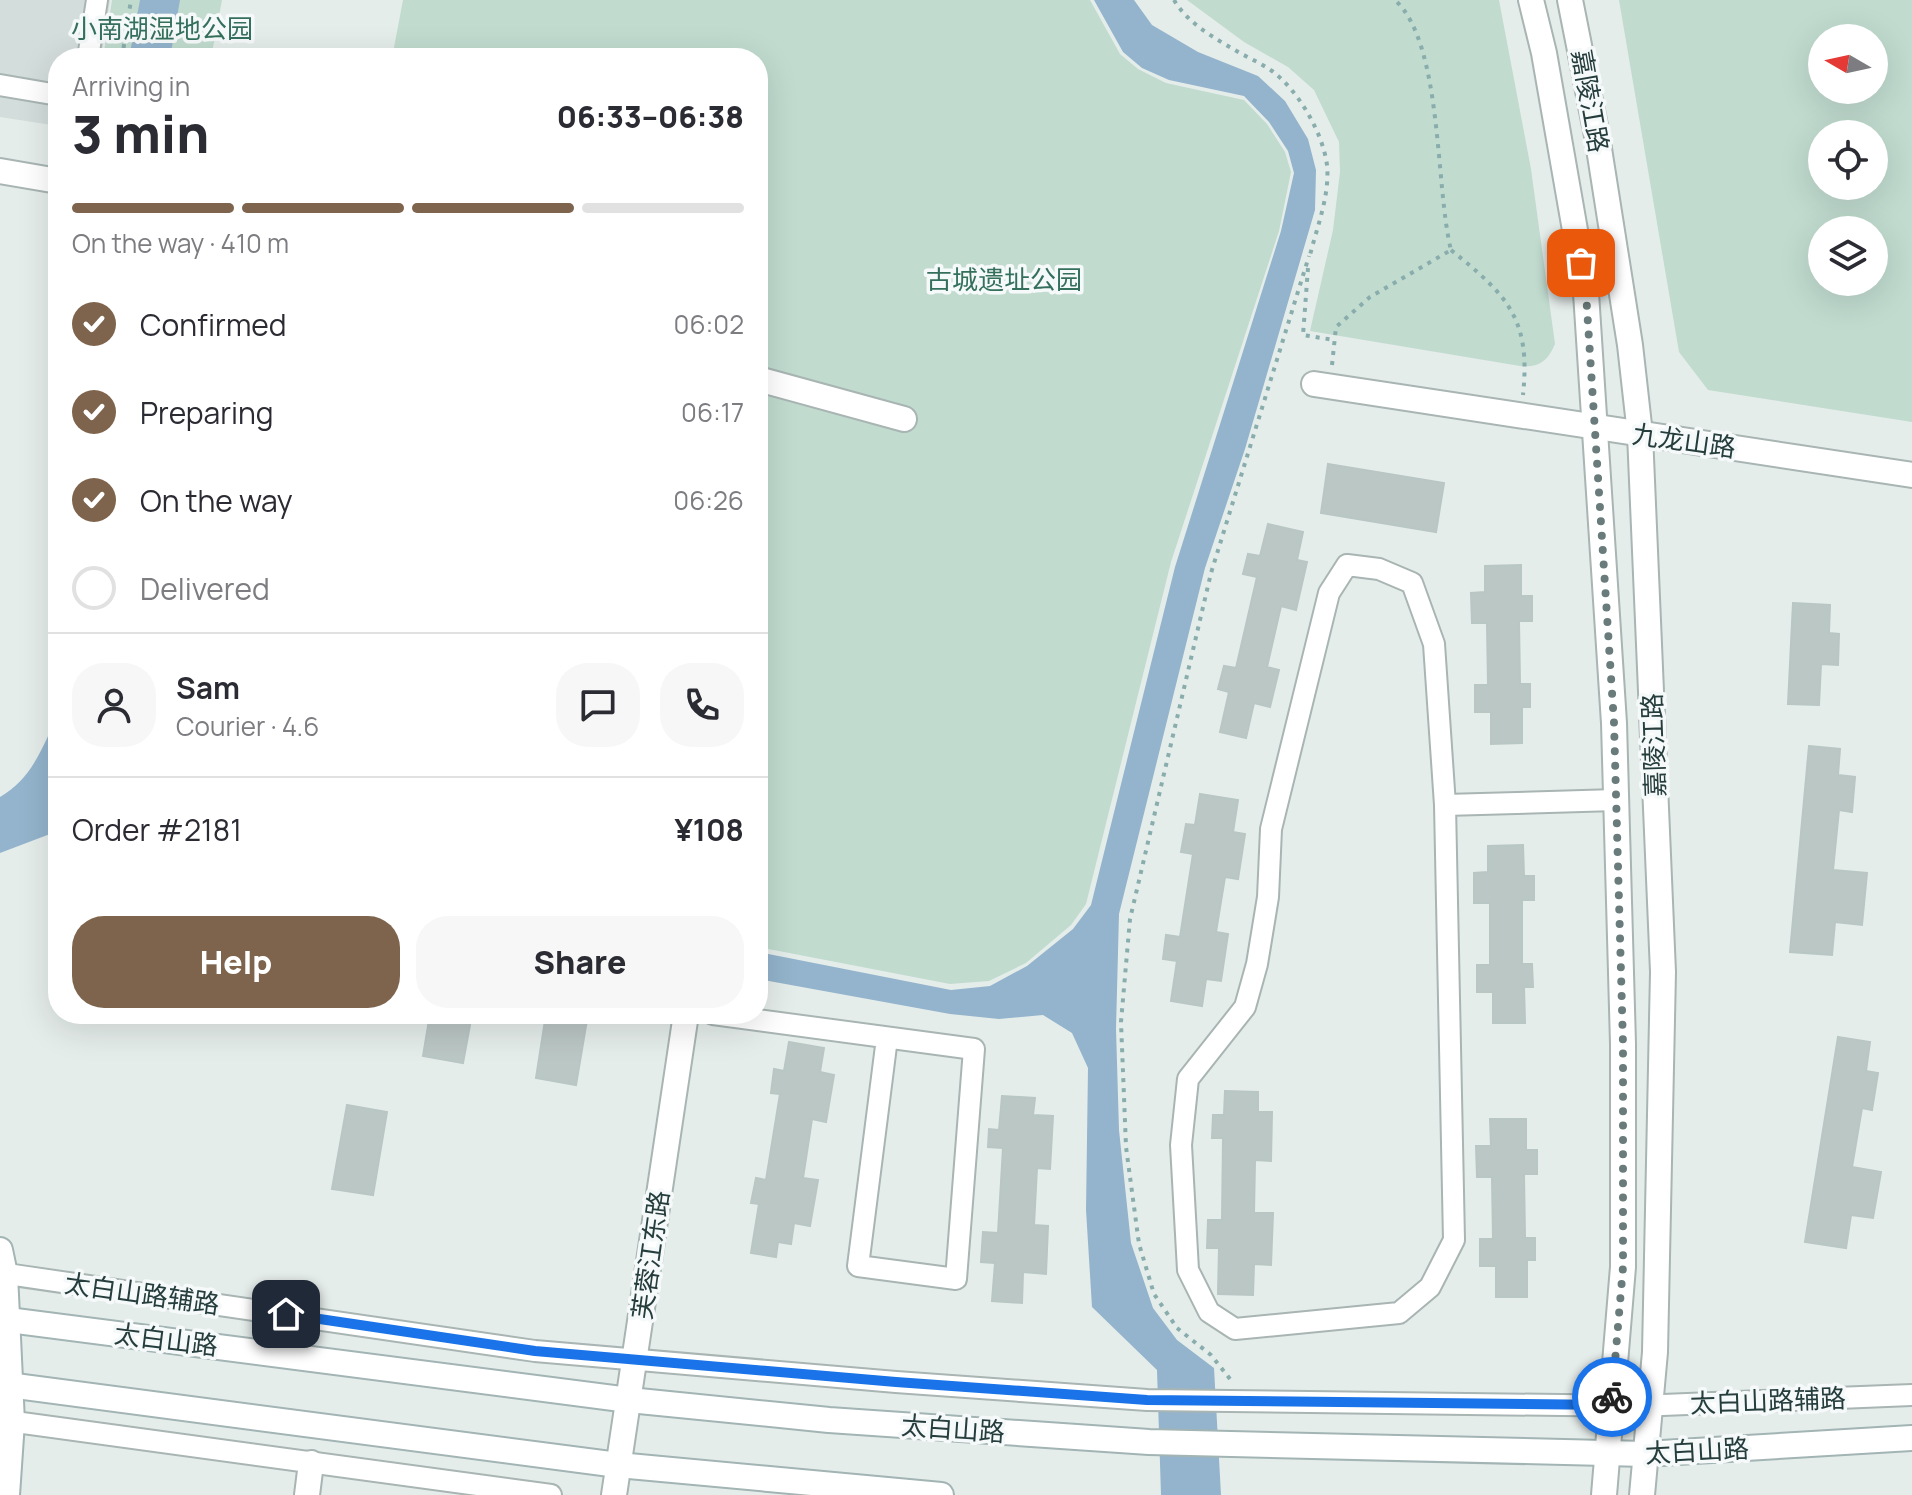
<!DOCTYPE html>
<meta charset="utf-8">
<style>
:root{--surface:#fff;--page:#f7f7f7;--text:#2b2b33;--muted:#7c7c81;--line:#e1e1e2;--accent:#7e644d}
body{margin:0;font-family:Manrope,"Noto Sans SC",sans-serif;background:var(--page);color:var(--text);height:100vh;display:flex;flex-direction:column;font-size:30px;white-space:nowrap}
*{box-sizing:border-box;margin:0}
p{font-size:26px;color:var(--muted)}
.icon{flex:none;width:44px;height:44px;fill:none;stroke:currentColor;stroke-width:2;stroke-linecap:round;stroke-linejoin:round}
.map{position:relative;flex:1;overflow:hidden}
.panel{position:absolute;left:48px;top:48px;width:720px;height:976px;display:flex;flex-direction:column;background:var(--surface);border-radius:32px;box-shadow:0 8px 32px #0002}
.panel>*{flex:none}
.needle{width:52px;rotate:279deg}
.fabs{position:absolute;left:1808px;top:24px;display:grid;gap:16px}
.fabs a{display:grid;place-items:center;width:80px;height:80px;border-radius:50%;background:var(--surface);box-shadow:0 8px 32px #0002;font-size:40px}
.pin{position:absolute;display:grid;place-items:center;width:68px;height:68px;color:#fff;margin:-34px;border-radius:16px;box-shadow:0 4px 12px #0006}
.courier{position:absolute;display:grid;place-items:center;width:80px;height:80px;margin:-40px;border:6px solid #1a73e8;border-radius:50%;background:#fff;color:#222;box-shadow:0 2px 10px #0007}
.headline em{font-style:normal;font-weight:800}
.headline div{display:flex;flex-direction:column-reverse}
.headline{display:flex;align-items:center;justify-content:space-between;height:136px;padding:0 24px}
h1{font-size:52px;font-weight:800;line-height:60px}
.bar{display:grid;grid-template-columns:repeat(4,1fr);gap:12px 8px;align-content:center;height:96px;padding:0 24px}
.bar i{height:10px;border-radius:6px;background:var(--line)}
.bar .current{background:var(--accent)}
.bar p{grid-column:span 4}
.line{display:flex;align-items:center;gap:20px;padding:0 24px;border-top:2px solid var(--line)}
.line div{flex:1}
.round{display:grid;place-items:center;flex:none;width:84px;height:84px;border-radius:32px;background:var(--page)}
ol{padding:0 24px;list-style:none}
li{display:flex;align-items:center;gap:24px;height:88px}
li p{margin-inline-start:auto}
li .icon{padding:8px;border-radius:50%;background:var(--accent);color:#fff;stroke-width:4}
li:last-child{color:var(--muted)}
li i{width:44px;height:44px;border:4px solid var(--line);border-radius:50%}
.button{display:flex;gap:16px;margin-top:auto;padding:16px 24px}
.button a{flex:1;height:92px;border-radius:32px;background:var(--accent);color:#fff;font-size:32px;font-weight:800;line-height:92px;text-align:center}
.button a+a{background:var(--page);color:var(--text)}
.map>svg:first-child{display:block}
.built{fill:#d3dddb}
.green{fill:#c1dbcf;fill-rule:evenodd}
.water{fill:#93b4cc}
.building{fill:#bbc7c5;stroke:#b8c6c4;stroke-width:2}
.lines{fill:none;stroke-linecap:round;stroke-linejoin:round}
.minor-casing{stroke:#a8b5b3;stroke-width:24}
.tertiary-casing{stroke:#a8b5b3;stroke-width:28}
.secondary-casing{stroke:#a2b4b3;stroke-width:28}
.path{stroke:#89adac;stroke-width:4;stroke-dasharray:4 6;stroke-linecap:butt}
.minor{stroke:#fff;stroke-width:20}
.tertiary{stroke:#fff;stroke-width:24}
.secondary{stroke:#fff;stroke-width:24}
.done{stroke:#697b7a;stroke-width:8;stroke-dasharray:0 14.4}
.route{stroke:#1a73e8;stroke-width:10}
.labels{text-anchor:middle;stroke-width:7;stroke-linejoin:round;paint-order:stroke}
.park-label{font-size:26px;fill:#34705c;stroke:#f6f9f9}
.street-label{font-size:26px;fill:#263d3d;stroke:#f6f9f9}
</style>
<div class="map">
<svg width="1912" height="1495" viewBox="0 0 1912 1495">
<rect width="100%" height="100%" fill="#e5edeb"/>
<!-- built -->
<path class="built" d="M0 0H110L101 58H58V126L0 117Z"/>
<!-- green -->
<g class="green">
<path d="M112 0H222L211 58H103Z"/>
<path d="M403 0H1090L1120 54 1138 69 1166 83 1244 100 1267 124 1285 152 1291 172 1279 231 1171 562 1086 904 1071 925 1026 963 989 981 950 984 758 947V58H392Z"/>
<path d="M1187 0H1499L1531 169 1555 344C1548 361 1539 368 1520 366L1310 331 1333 230 1340 172 1339 142 1314 90 1288 67 1244 42Z"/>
<path d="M1619 0H1912V422L1708 390 1679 352ZM1874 38V90H1822V38ZM1874 134V186H1822V134ZM1822 230H1874V282H1822Z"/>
</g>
<!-- water -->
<g class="water">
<path d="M140 0H180L170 58H129Z"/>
<path d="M1094 0H1134L1152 25 1198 52 1258 76 1285 101 1308 139 1316 170 1315 210 1245 449 1205 568 1119 914 1116 1029 1119 1130 1131 1243 1153 1308 1177 1340 1214 1368 1221 1495H1161L1157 1370 1092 1307 1086 1210 1088 1068 1072 1033 1043 1015 999 1019 950 1014 758 979V952L951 990 990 986 1027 966 1073 929 1091 905 1175 567 1281 231 1294 173 1288 151 1269 122 1244 96 1169 80 1142 68 1123 52Z"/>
<path d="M58 713V831L0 853V797C32 779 44 745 58 713Z"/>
</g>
<!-- building -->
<g class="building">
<path d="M1328 464 1444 483 1436 532 1321 513Z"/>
<path d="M1268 524 1303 532 1297 560 1307 562 1296 610 1281 606 1267 667 1279 670 1270 707 1254 703 1246 738 1220 732 1229 692 1218 689 1224 666 1236 668 1257 577 1243 574 1248 554 1260 556Z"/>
<path d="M1521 565V596H1532V621H1519L1520 684H1530V707H1522V743L1491 744V712H1475V685H1488L1487 623H1472L1471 593 1485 592V566Z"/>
<path d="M1793 603 1830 605 1829 633 1839 634 1838 665 1821 664 1819 705 1788 704Z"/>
<path d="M1809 746 1840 749 1838 775 1855 777 1852 812 1839 810 1833 870 1867 873 1862 925 1835 922 1832 955 1790 952Z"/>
<path d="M1200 794 1238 800 1233 832 1245 834 1238 879 1225 877 1216 932 1228 934 1221 981 1206 979 1202 1006 1171 1001 1177 961 1163 959 1166 935 1180 937 1193 854 1181 852 1186 824 1195 825Z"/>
<path d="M1523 845 1524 876H1534V900H1522V964H1532L1533 987H1524L1525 1023H1493V992H1477V965H1490V903H1474V873L1488 872V846Z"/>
<path d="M430 1014H472L463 1063 423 1056Z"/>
<path d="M546 1014H588L576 1085 536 1078Z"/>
<path d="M1838 1037 1870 1042 1866 1071 1878 1073 1872 1110 1862 1108 1852 1167 1881 1172 1873 1218 1851 1215 1846 1248 1805 1242Z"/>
<path d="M789 1042 824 1048 820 1072 834 1075 826 1122 812 1119 803 1178 818 1180 810 1226 794 1223 791 1244 778 1242 776 1257 751 1253 759 1204 751 1203 756 1178 766 1180 780 1094 771 1093 774 1069 784 1071Z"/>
<path d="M1225 1091 1258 1092V1112H1272L1271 1161 1255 1160 1254 1213H1273L1271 1265 1254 1264 1253 1295 1218 1294 1219 1248H1207L1208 1220H1222L1223 1138H1212L1213 1115H1224Z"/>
<path d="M1002 1096 1035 1098 1033 1115 1053 1116 1050 1169 1037 1168 1034 1225 1048 1226 1046 1274 1023 1272 1022 1303 992 1301 995 1263 981 1262 983 1232 998 1233 1003 1148 988 1147 989 1129 999 1130Z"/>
<path d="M347 1105 387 1112 373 1195 332 1189Z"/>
<path d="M1490 1119H1526V1150H1537V1174H1524L1525 1238H1535V1260H1527V1297H1496V1266H1480V1239H1493L1492 1177H1477L1476 1146H1491Z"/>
</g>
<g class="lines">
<defs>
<g id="minor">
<path d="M88 58 97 0"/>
<path d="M0 85 58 95"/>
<path d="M1445 805 1454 1240 1430 1287 1399 1313 1235 1329 1209 1312 1188 1270 1181 1145 1188 1079 1245 1007 1257 964 1268 897 1271 829 1329 593 1347 565 1379 569 1412 583 1434 644 1445 805 1616 800"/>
<path d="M713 1014 974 1049 956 1279 858 1266 887 1038"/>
<path d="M0 1273 535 1351 896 1382 1147 1400 1638 1406 1912 1395"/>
<path d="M0 1420 551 1495"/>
</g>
<g id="tertiary">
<path d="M1531 0 1544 53 1586 293 1614 723 1623 1044V1267L1604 1495"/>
<path d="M1570 0 1597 136 1630 345 1640 434 1663 972 1655 1352 1642 1495"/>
<path d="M0 171 58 181"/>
<path d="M758 379 904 419"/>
<path d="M1314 384 1912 475"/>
<path d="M307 1495 311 1463"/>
<path d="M614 1495 686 1014"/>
</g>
<g id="secondary">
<path d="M0 1250 5 1274 12 1422 7 1495"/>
<path d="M0 1319 629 1400 829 1420 1149 1442 1645 1454 1912 1438"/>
<path d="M0 1384 618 1465 941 1495"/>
</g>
</defs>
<!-- minor casing -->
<use href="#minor" class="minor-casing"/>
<!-- tertiary casing -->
<use href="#tertiary" class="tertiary-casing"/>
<!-- secondary casing -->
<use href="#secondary" class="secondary-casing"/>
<!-- path -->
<g class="path">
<path d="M1174 0C1188 24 1216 39 1240 53 1251 59 1262 64 1272 71 1298 90 1323 133 1327 165 1330 195 1317 227 1310 255"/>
<path d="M122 58 131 0"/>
<path d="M1451 250C1508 296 1531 319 1523 395"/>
<path d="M1308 268 1303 335 1334 340"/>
<path d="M1332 365 1336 327 1370 297 1451 250C1435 186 1443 44 1395 0"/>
<path d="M1230 1379 1211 1355 1177 1328 1154 1294 1139 1244 1126 1147 1121 1022 1130 919 1211 573 1309 256"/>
</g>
<!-- minor -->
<use href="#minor" class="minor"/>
<!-- tertiary -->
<use href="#tertiary" class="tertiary"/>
<!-- secondary -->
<use href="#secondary" class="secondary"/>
</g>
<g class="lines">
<!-- done -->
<path class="done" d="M1581 263 1586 293 1614 723 1623 1044V1267L1612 1397"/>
<!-- route -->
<path class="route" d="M286 1314 535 1351 896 1382 1147 1400 1611 1405 1612 1397"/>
</g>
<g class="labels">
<!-- park labels -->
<g class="park-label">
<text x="162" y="38">小南湖湿地公园</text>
<text x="1004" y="289">古城遗址公园</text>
</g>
<!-- street labels -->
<g class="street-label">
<text transform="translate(1590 101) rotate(80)" y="9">嘉陵江路</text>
<text transform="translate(1684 441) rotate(8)" y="9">九龙山路</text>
<text transform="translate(1654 745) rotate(-92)" y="9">嘉陵江路</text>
<text transform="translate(651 1255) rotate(-82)" y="9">芙蓉江东路</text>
<text transform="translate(142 1294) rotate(8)" y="9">太白山路辅路</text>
<text transform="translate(166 1340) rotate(7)" y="9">太白山路</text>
<text transform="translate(1768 1401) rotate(-2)" y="9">太白山路辅路</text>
<text transform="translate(953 1429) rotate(4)" y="9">太白山路</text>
<text transform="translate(1697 1451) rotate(-3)" y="9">太白山路</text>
</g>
</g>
</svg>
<div class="fabs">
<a><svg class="needle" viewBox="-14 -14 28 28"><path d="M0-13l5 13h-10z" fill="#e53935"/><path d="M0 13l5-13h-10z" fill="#7c7c81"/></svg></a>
<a><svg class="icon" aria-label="locate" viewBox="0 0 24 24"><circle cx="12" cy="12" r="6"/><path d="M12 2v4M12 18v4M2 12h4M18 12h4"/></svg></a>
<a><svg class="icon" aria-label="layers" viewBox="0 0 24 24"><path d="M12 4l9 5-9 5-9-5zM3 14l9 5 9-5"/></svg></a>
</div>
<div class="pin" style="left:1581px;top:263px;background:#ea580c"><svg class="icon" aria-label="bag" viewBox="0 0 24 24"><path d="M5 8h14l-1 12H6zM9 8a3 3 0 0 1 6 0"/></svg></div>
<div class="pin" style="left:286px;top:1314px;background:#1f2937"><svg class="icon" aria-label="home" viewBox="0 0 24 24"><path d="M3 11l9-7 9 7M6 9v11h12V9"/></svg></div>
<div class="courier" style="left:1612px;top:1397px"><svg class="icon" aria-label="bike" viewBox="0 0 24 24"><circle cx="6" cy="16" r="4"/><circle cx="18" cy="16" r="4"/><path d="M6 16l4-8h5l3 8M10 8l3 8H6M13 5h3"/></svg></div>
<section class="panel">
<div class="headline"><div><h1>3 min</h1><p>Arriving in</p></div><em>06:33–06:38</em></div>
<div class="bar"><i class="current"></i><i class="current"></i><i class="current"></i><i></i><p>On the way · 410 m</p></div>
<ol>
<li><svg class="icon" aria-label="check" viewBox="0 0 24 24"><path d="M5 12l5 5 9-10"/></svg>Confirmed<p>06:02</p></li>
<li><svg class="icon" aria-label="check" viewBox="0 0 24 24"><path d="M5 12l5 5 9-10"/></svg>Preparing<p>06:17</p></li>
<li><svg class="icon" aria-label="check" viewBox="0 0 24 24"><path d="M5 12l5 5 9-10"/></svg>On the way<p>06:26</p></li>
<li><i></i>Delivered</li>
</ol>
<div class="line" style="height:144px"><a class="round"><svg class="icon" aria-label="person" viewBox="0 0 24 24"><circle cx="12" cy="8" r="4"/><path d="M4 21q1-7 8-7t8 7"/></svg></a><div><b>Sam</b><p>Courier · 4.6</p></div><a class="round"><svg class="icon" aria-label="chat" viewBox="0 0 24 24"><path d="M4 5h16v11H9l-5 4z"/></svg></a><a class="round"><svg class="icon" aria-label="phone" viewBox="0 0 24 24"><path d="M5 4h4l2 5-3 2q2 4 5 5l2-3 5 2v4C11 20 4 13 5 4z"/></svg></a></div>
<div class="line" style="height:104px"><div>Order #2181</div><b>¥108</b></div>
<div class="button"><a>Help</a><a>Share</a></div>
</section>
</div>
